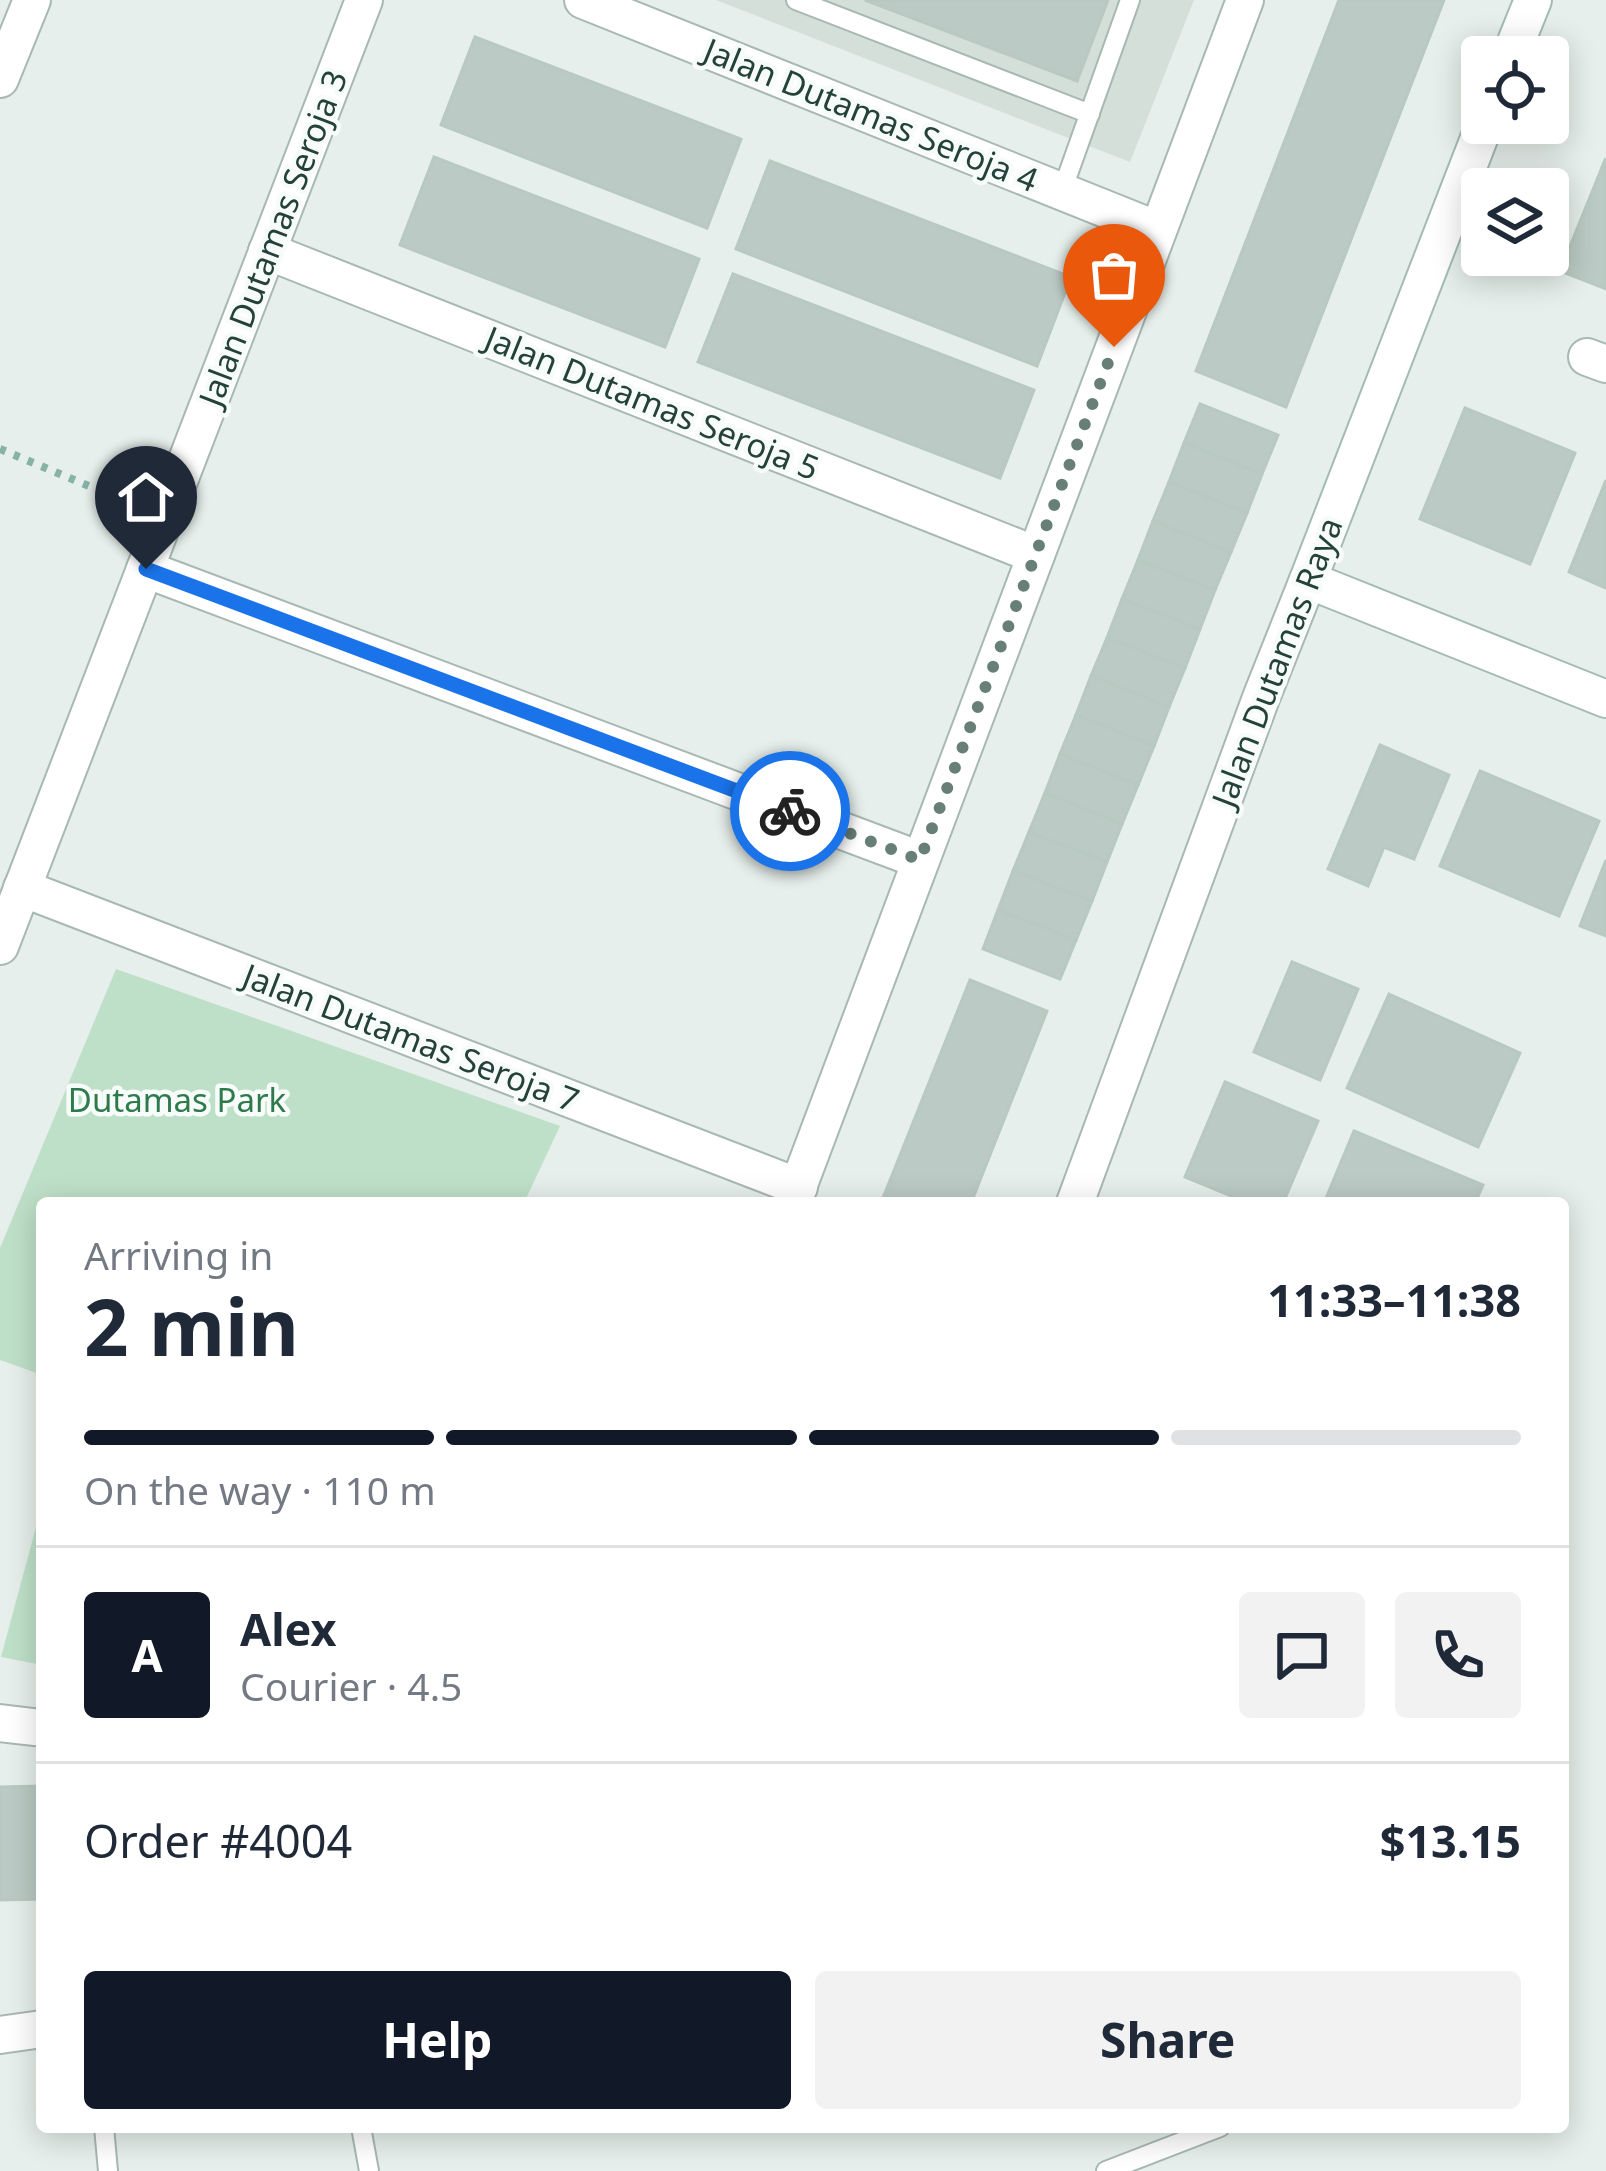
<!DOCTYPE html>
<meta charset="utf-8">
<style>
:root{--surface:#fff;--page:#f2f2f3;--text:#1f2937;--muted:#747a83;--line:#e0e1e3;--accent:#111827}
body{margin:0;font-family:"Noto Sans",sans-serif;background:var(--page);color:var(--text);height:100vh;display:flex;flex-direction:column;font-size:45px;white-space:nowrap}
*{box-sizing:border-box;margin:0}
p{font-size:39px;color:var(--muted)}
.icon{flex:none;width:66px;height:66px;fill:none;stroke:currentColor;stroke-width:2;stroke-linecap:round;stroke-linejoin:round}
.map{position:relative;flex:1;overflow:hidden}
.details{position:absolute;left:36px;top:1197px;width:1533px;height:936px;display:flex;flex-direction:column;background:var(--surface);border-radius:12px;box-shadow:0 6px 30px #0003}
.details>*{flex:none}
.fabs{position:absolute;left:1461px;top:36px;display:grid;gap:24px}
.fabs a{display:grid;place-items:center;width:108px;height:108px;border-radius:12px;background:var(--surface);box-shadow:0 6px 30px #0003;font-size:60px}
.pin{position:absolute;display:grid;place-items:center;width:102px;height:102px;color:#fff;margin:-123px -51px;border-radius:50% 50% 50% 0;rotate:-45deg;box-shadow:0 0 12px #0007}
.pin .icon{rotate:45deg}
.courier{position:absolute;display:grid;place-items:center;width:120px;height:120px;margin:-60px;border:9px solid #1a73e8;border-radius:50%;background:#fff;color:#222;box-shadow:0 3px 15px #0007}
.head em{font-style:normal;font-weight:700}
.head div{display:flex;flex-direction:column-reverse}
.head{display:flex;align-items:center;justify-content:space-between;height:204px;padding:0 48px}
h1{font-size:78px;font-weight:700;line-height:90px}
.bar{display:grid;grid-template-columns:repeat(4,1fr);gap:18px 12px;align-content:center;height:144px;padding:0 48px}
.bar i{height:15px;border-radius:9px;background:var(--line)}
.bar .on{background:var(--accent)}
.bar p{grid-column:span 4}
.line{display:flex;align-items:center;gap:30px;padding:0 48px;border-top:3px solid var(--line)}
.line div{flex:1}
.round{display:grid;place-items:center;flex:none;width:126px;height:126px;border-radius:12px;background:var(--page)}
.primary-button{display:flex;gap:24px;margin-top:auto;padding:24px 48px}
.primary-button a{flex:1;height:138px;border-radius:12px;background:var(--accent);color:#fff;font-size:48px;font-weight:700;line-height:138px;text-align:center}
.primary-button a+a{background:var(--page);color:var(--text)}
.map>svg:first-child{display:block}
.built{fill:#d4dfda}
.green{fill:#bfe0c8}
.building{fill:#bbcac4;stroke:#b8c9c2;stroke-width:3}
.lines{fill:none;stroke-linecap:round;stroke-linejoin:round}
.lane-casing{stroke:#a8b8b2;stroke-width:22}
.street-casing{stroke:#a8b8b2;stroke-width:40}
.secondary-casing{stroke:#a4bbb3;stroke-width:40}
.path{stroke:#86b3a5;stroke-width:8;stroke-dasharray:6 9;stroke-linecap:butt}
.lane{stroke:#fff;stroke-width:18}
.street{stroke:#fff;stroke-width:36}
.secondary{stroke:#fff;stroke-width:36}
.done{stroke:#687f78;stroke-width:12;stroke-dasharray:0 21.6}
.route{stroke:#1a73e8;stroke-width:15}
.labels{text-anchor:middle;stroke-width:9;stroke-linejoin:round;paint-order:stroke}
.street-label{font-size:33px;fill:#24423a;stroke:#f7fbf9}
.park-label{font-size:33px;fill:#2d7a4b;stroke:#f7fbf9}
</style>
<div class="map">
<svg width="1606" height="2171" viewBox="0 0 1606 2171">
<rect width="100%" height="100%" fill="#e6efeb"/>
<!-- built -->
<path class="built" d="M716 0H1194L1130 162Z"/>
<!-- green -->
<g class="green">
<path d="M116 969 560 1126 524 1203H42V1375L0 1360V1248Z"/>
<path d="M42 1505V1665L1 1657Z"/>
</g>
<!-- building -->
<g class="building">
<path d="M865 0H1108L1077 81Z"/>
<path d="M1339 0H1444L1286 407 1196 371Z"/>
<path d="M475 37 741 139 707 228 441 125Z"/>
<path d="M434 157 699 259 665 347 400 245Z"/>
<path d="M1605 160 1606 161V289L1560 271Z"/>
<path d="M770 161 1071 277 1037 366 736 249Z"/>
<path d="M733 274 1034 390 1000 478 698 362Z"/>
<path d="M1200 404 1278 435 1262 474 1184 443Z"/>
<path d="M1465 408 1575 453 1530 564 1420 519Z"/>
<path d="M1184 443 1262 474 1247 513 1169 482Z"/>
<path d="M1606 480V588L1569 572Z"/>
<path d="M1169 482 1247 513 1231 552 1153 521Z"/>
<path d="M1153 521 1231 552 1215 590 1138 560Z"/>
<path d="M1138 560 1215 590 1200 629 1122 599Z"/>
<path d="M1122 599 1200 629 1185 668 1107 638Z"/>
<path d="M1107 638 1185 668 1169 707 1091 676Z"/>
<path d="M1091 676 1169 707 1154 746 1076 715Z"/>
<path d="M1076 715 1154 746 1138 785 1060 754Z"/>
<path d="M1380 745 1449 775 1414 859 1384 847 1368 886 1328 869Z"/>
<path d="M1060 754 1138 785 1122 824 1045 793Z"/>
<path d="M1480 771 1599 821 1559 916 1440 866Z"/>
<path d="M1045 793 1122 824 1107 862 1029 832Z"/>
<path d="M1029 832 1107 862 1092 901 1013 871Z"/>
<path d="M1606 860V936L1580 926Z"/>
<path d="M1013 871 1092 901 1076 940 998 910Z"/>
<path d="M998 910 1076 940 1060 979 983 949Z"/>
<path d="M1292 962 1358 989 1320 1080 1254 1052Z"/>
<path d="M970 980 1047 1011 971 1203H881Z"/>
<path d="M1389 994 1520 1053 1478 1147 1347 1088Z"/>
<path d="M1225 1082 1318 1121 1283 1203H1248L1185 1177Z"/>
<path d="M1354 1131 1483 1185 1475 1203H1324Z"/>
<path d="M42 1786V1899L0 1900V1787Z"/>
</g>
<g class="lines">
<defs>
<g id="lane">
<path d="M796 0 1090 114"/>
<path d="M1062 191 1130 0"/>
<path d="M104 2127 108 2171"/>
<path d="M361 2127 369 2171"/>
<path d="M1106 2171 1220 2127"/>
</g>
<g id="street">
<path d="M583 0 1158 230"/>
<path d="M0 79 32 0"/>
<path d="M267 251 1036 555"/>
<path d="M1587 357 1606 364"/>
<path d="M145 569 920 860"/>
<path d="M22 888 799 1187"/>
<path d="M0 946 364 0"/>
<path d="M792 1203 1245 0"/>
<path d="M1075 1203 1261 698 1308 580"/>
<path d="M0 1723 42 1728"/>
<path d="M0 2035 42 2029"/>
</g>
<g id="secondary">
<path d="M1510 57 1533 0"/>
<path d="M1485 123 1308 580 1606 699"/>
</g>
</defs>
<!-- lane casing -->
<use href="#lane" class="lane-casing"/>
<!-- street casing -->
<use href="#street" class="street-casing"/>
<!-- secondary casing -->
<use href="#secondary" class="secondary-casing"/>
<!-- path -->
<path class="path" d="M0 449 132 504"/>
<!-- lane -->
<use href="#lane" class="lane"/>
<!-- street -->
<use href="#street" class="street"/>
<!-- secondary -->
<use href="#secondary" class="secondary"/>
</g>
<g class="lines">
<!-- done -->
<path class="done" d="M790 811 920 860 1114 347"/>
<!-- route -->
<path class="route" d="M146 569 790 811"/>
</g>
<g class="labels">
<!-- street labels -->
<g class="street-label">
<text transform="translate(871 115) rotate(22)" y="12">Jalan Dutamas Seroja 4</text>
<text transform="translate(273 238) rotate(-69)" y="12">Jalan Dutamas Seroja 3</text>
<text transform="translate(652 403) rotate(22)" y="12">Jalan Dutamas Seroja 5</text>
<text transform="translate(1277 662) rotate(-69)" y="12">Jalan Dutamas Raya</text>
<text transform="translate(411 1038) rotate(21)" y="12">Jalan Dutamas Seroja 7</text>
</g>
<!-- park labels -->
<g class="park-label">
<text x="177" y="1112">Dutamas Park</text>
</g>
</g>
</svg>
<div class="fabs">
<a><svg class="icon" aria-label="locate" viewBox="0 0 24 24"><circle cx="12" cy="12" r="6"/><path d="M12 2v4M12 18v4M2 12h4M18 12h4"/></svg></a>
<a><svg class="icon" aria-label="layers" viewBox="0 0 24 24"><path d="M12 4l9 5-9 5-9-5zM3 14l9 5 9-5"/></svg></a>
</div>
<div class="pin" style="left:1114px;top:347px;background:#ea580c"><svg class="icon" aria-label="bag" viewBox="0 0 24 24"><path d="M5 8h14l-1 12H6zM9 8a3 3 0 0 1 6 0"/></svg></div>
<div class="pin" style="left:146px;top:569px;background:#1f2937"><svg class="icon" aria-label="home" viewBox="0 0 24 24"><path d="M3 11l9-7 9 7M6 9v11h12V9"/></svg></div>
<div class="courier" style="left:790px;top:811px"><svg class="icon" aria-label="bike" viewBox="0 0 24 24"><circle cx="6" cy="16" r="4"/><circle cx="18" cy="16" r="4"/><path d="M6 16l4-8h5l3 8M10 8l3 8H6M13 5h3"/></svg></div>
<section class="details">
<div class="head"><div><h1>2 min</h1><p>Arriving in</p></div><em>11:33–11:38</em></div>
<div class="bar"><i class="on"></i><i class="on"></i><i class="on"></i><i></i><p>On the way · 110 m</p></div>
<div class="line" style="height:216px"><b class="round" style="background:var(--accent);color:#fff">A</b><div><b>Alex</b><p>Courier · 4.5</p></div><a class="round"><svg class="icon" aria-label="chat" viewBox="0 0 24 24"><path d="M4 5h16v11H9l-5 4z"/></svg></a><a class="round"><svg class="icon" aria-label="phone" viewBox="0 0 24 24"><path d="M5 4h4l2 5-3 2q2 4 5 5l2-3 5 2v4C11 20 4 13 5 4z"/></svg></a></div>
<div class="line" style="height:156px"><div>Order #4004</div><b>$13.15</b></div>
<div class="primary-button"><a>Help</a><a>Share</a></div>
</section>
</div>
